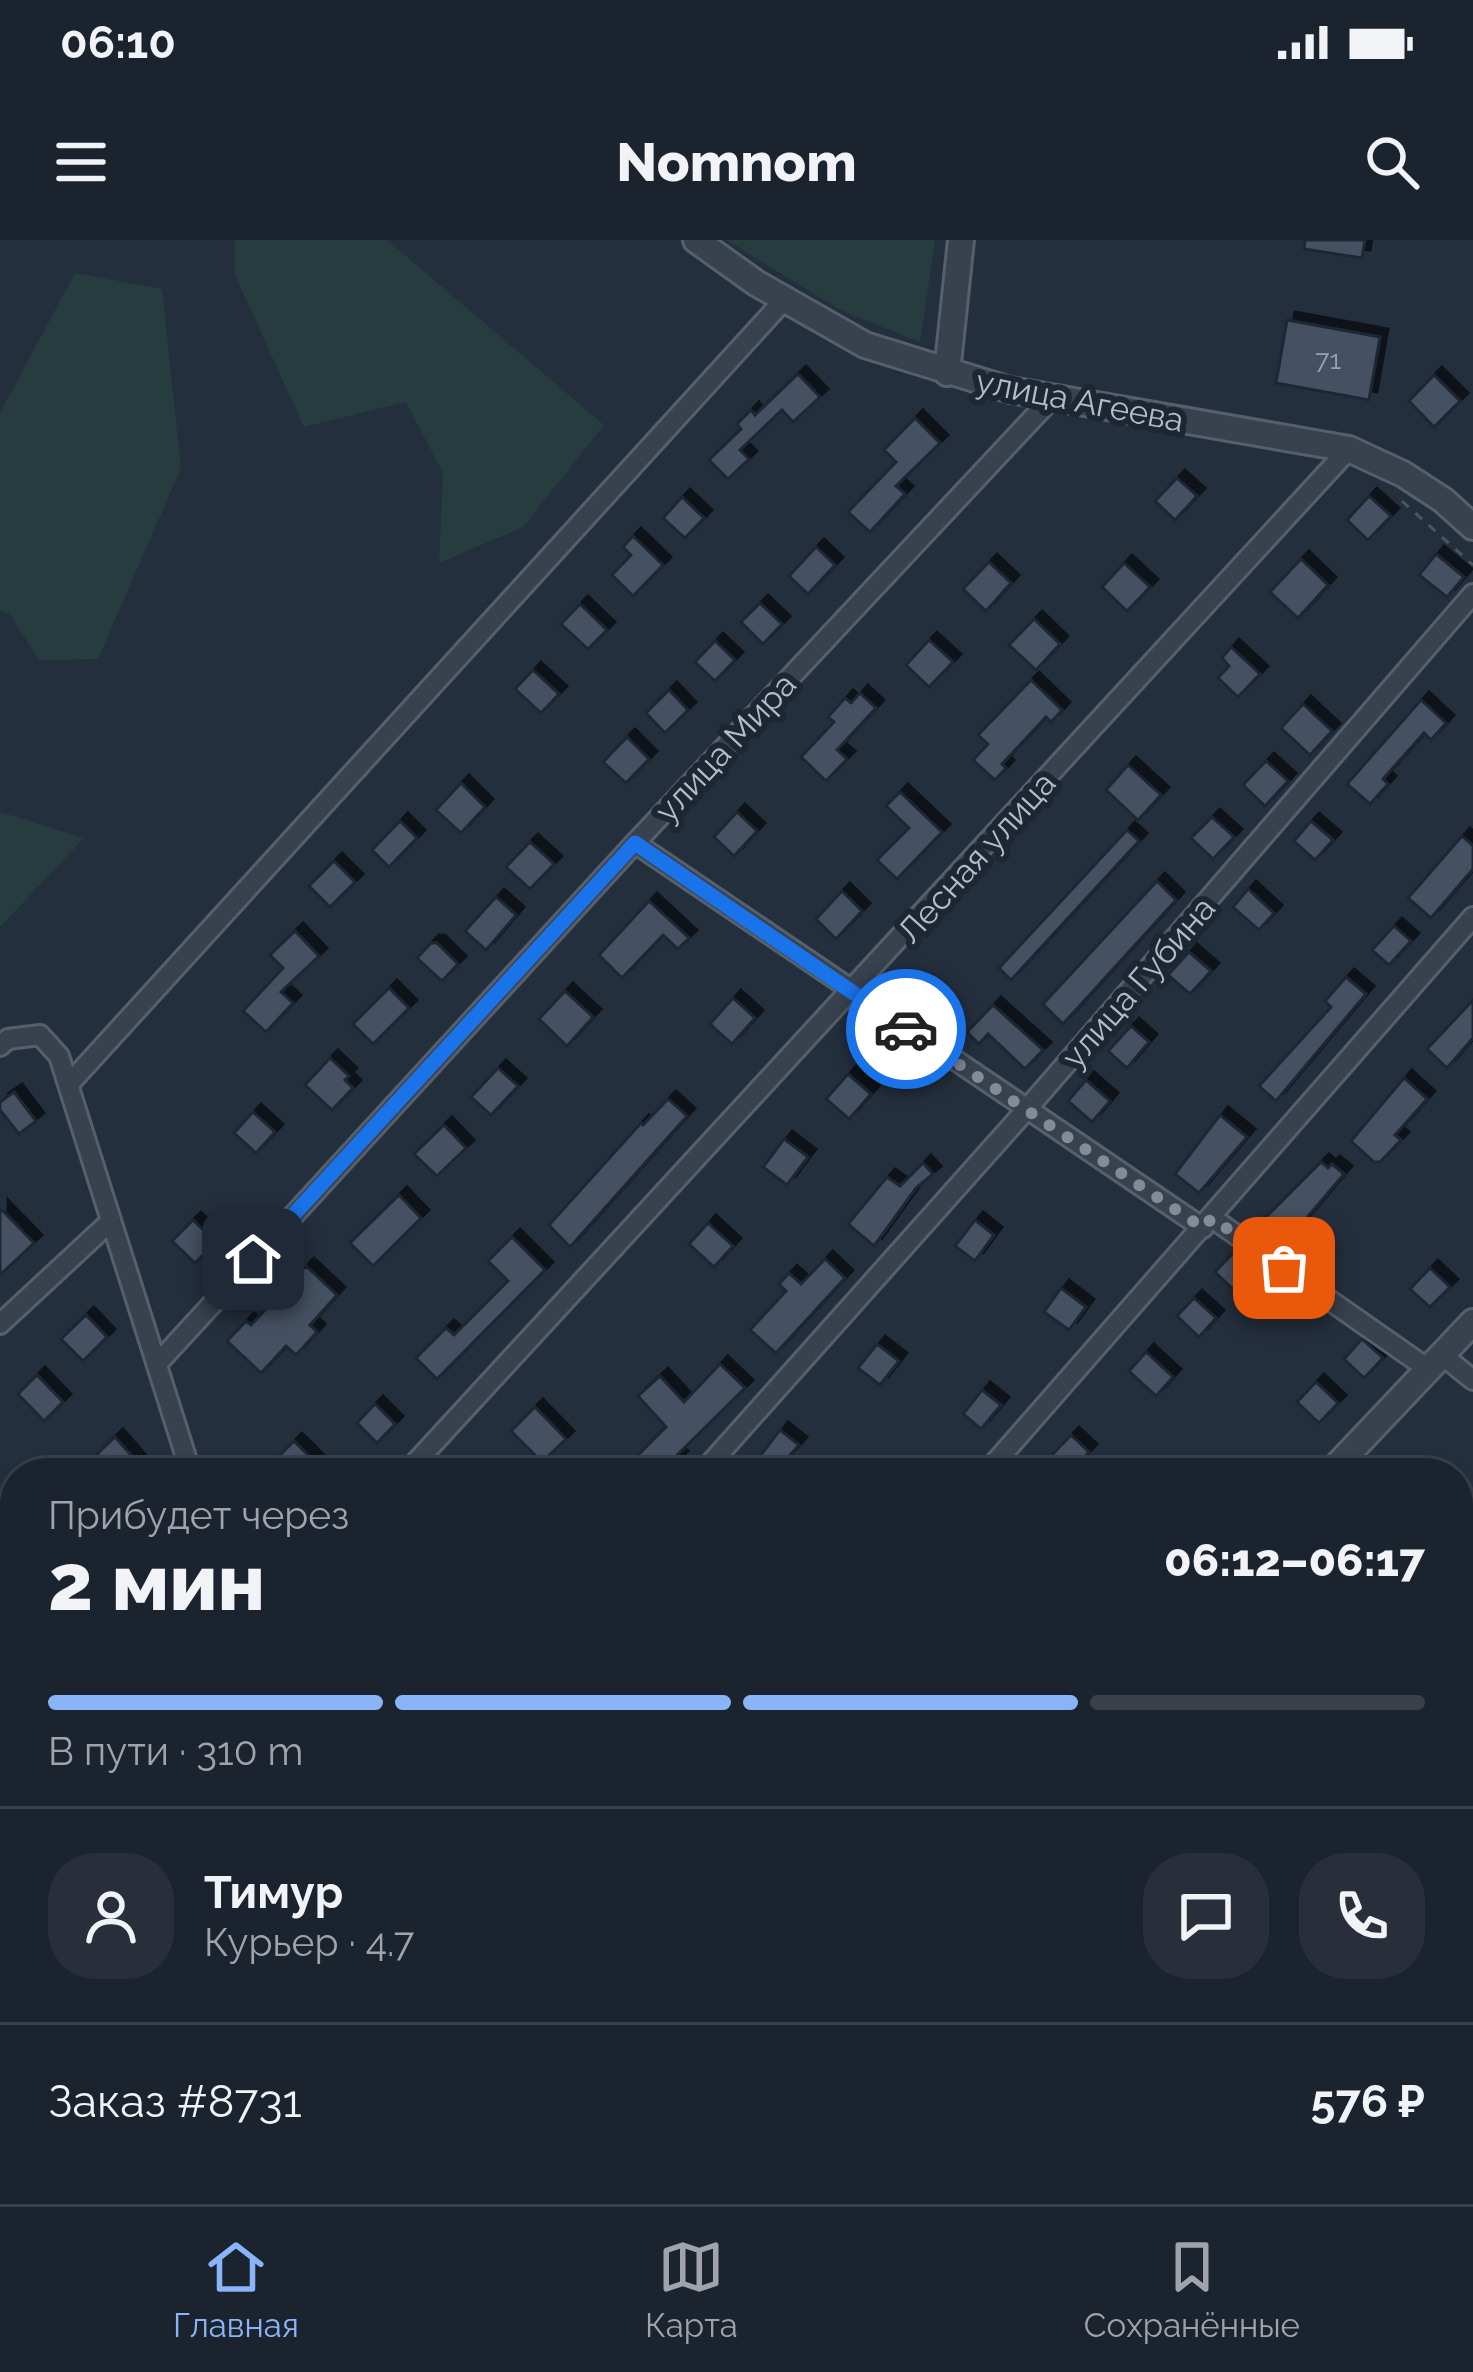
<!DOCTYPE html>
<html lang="ru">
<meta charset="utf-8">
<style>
:root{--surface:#1b232e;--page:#282f3a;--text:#f1f3f6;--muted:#a0a4aa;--line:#39404a;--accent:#8ab4f8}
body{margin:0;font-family:Raleway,sans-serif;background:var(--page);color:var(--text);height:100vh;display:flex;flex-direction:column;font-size:45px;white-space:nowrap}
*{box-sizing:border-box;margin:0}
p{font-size:39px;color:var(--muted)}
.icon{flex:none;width:66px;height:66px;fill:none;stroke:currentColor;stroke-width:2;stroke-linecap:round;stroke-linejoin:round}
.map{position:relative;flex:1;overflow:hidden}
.drawer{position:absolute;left:0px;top:1218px;width:1473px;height:747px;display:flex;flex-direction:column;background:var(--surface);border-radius:48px 48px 0 0;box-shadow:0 3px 9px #0004,0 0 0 3px var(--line)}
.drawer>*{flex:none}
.pin{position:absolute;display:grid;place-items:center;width:102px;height:102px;color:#fff;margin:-51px;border-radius:24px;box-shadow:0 6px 18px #0006}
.courier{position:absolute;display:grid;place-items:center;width:120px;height:120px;margin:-60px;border:9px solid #1a73e8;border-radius:50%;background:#fff;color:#222;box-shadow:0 3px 15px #0007}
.head em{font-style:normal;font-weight:800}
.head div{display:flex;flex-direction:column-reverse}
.head{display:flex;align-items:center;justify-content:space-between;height:204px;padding:0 48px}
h1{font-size:78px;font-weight:800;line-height:90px}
.bar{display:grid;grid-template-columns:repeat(4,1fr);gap:18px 12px;align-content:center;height:144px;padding:0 48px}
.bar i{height:15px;border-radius:9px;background:var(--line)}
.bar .selected{background:var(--accent)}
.bar p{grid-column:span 4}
.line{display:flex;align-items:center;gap:30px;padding:0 48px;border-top:3px solid var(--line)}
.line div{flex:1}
.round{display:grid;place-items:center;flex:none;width:126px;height:126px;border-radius:48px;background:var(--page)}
.status{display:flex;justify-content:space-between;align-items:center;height:84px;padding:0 60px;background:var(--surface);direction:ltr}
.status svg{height:33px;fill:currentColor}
header{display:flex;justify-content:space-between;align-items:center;height:156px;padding:0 48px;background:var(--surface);font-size:54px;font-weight:800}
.tab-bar{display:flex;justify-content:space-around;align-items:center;height:168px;border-top:3px solid var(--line);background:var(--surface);font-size:33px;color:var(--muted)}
.tab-bar a{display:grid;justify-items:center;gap:6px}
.tab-bar .selected{color:var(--accent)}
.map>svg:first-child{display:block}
.green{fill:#263c3f}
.building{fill:#455162;stroke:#1f2835;stroke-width:3;filter:url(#shadow)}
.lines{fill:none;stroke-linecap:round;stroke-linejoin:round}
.service-casing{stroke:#565f6c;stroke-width:15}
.minor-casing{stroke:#565f6c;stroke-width:24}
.tertiary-casing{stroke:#565f6c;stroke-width:30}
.path{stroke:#44595c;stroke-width:3;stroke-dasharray:9 9;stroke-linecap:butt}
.service{stroke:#38414e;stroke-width:9}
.minor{stroke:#38414e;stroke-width:18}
.tertiary{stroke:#38414e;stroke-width:24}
.done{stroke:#828b98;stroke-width:12;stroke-dasharray:0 21.6}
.route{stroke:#1a73e8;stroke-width:15}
.labels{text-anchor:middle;stroke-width:12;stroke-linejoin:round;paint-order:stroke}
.number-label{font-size:27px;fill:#98a1af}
.street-label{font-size:33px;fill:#b4bcc9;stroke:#1d2633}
</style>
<div class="status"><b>06:10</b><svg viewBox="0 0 49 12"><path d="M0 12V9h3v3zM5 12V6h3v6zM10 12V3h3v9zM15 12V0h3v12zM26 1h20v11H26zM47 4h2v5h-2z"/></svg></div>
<header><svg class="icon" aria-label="menu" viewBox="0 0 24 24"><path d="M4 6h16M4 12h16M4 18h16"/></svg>Nomnom<svg class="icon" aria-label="search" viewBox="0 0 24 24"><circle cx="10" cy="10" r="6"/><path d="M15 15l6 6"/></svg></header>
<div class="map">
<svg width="1473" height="1964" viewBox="0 0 1473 1964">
<defs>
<filter id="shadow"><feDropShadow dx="8" dy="-8" stdDeviation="0" flood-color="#0009"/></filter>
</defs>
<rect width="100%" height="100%" fill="#242f3e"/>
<!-- green -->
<g class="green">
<path d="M235 0H387L604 185 523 287 439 323 443 233 406 162 304 187 235 35Z"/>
<path d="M726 0H935L920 102 842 71Z"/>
<path d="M75 33 162 49 181 228 98 419 39 420 9 373 0 370V173Z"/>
<path d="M0 572 84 598 0 687Z"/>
</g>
<!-- building -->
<g class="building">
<path d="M1305 0H1365L1362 18 1304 9Z"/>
<path d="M1287 80 1380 97 1369 160 1276 143Z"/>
<path d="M798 134 820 157 793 182 782 170 740 210 749 219 728 239 709 220 741 189 737 184 751 170 755 175Z"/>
<path d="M1434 135 1460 161 1434 187 1409 161Z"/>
<path d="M915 178 940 203 896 246 905 254 870 292 848 272 896 222 884 210Z"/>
<path d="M1177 238 1197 256 1175 280 1155 261Z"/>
<path d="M1369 256 1391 276 1368 300 1347 280Z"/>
<path d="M682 257 704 278 685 298 663 278Z"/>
<path d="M633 296 663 325 633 356 612 335 631 315 623 307Z"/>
<path d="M816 307 835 325 808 354 789 336Z"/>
<path d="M1436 314 1464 337 1447 357 1419 335Z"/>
<path d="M1301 319 1328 345 1298 378 1270 352Z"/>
<path d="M989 322 1011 343 986 371 963 349Z"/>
<path d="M1124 323 1150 347 1127 371 1102 347Z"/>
<path d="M760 363 782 384 763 404 741 382Z"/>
<path d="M580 364 607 390 588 409 561 384Z"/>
<path d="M1034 379 1060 404 1036 430 1009 405Z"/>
<path d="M929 400 953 422 929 447 906 425Z"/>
<path d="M715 401 735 420 715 441 695 422Z"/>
<path d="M1231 407 1260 434 1238 457 1218 438 1229 426 1222 418Z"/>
<path d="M533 430 559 454 541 473 515 449Z"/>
<path d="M1031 440 1062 470 1051 482 1046 477 1002 524 1006 528 995 540 973 520 988 504 978 495Z"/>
<path d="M669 450 688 470 665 493 646 473Z"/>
<path d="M860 453 876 468 837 510 847 519 826 541 801 517 834 482 828 477 845 458 851 463Z"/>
<path d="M1421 460 1446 483 1431 500 1424 493 1383 539 1388 544 1370 564 1347 544Z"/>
<path d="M1303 464 1332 491 1310 515 1281 488Z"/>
<path d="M627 497 649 519 626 543 603 522Z"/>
<path d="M1266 521 1288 541 1265 566 1243 545Z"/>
<path d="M1128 525 1161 555 1138 580 1106 550Z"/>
<path d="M461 543 485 567 461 593 436 570Z"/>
<path d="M900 552 942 592 897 639 877 620 909 588 886 566Z"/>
<path d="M737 572 757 591 734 616 714 597Z"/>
<path d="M1212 577 1234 597 1213 619 1191 598Z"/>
<path d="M400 581 417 598 389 627 372 610Z"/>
<path d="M1311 581 1333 600 1315 620 1294 601Z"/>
<path d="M1127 590 1139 601 1011 740 999 728Z"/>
<path d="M1462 596 1473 606V629L1431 678 1408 658Z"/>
<path d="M530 602 554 624 530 649 506 627Z"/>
<path d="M334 621 355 642 330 667 309 646Z"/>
<path d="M1157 641 1176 660 1063 784 1043 764Z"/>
<path d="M1248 649 1274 673 1259 690 1233 667Z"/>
<path d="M842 651 862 671 836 699 816 679Z"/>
<path d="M496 657 516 675 486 710 465 691Z"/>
<path d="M649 661 689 698 678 709 663 695 622 738 599 715Z"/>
<path d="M1394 686 1411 701 1389 725 1372 710Z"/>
<path d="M295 691 319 716 281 752 293 763 266 792 243 771 283 728 270 715Z"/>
<path d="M431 703H437L458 724 442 741 417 718Z"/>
<path d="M1189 712 1211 731 1190 754 1168 735Z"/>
<path d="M1346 737 1366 754 1276 861 1259 846 1331 767 1325 761Z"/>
<path d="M389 748 409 768 373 804 353 784Z"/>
<path d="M565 751 593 777 567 806 539 779Z"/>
<path d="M733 758 755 778 732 804 710 784Z"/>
<path d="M1473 760V798L1447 828 1427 809Z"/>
<path d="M993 765 1043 810 1025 829 988 794 979 804 967 792Z"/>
<path d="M1131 786 1149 802 1127 828 1108 811Z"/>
<path d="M330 818 349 836 345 840 353 848 332 870 305 845Z"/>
<path d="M498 828 518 846 491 875 471 857Z"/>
<path d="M848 834 871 854 849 879 826 859Z"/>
<path d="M1404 838 1427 859 1395 895 1401 900 1380 922H1374L1351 901Z"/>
<path d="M1086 840 1110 861 1092 882 1068 861Z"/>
<path d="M14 852 36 881 19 894 0 870V862Z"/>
<path d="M668 859 687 876 570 1007 549 985 641 883 643 885Z"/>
<path d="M253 872 275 892 256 913 234 893Z"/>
<path d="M1220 875 1247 897 1199 953 1175 934Z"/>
<path d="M444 885 466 908 437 936 414 914Z"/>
<path d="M784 899 808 917 787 945 763 927Z"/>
<path d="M1321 922 1328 928 1332 924 1344 934 1288 1000 1264 979Z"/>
<path d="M923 923 933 934 916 948 874 1006 848 984 887 937 900 946Z"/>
<path d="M399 955 421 978 373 1026 350 1003Z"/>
<path d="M0 968 34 1003 0 1035Z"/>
<path d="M193 980 216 1002 195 1023 172 1001Z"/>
<path d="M975 980 994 995 975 1021 955 1006Z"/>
<path d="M708 983 733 1006 714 1027 689 1004Z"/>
<path d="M512 997 545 1030 437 1139 416 1118 446 1088 454 1095 508 1041 488 1021Z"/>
<path d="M1235 1011 1262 1029 1238 1054 1215 1032Z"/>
<path d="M825 1019 845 1038 776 1113 750 1090 786 1051 779 1044 789 1033 801 1044Z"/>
<path d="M306 1026 337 1055 310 1085 317 1092 296 1115 286 1106 261 1133 227 1101 246 1081 251 1085Z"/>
<path d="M1430 1028 1450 1047 1430 1067 1410 1049Z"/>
<path d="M1061 1048 1086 1067 1069 1090 1044 1072Z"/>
<path d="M1194 1058 1216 1078 1199 1097 1177 1076Z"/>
<path d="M86 1075 107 1097 83 1121 61 1099Z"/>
<path d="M1362 1099 1383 1118 1364 1138 1344 1119Z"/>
<path d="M877 1104 899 1121 880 1145 858 1128Z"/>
<path d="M1146 1112 1173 1137 1156 1156 1129 1131Z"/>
<path d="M720 1124 745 1148 676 1216 680 1219 666 1233H655L637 1216 666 1187 638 1156 660 1136 684 1162Z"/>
<path d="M37 1135 63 1162 44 1181 18 1154Z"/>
<path d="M1316 1142 1338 1163 1319 1183 1297 1162Z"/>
<path d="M982 1150 1001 1165 981 1189 963 1174Z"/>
<path d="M375 1164 395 1184 377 1203 357 1183Z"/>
<path d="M535 1167 566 1199 542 1222 511 1191Z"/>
<path d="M780 1190 799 1205 774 1233 757 1220Z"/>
<path d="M1071 1195 1089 1212 1070 1233 1051 1216Z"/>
<path d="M115 1197 137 1222 124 1233H114L97 1214Z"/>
<path d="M294 1201 326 1233H262Z"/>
<path d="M15 1874V1930L0 1947V1890Z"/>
<path d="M1473 1875V1926L1458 1942V1891Z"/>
</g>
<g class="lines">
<defs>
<path id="service" d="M1454 1964 1473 1944"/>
<g id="minor">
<path d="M635 603 1203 988"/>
<path d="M0 806 8 799 40 795 59 816 191 1233"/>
<path d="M70 843 785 59"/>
<path d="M1212 978 1428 1129"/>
<path d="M0 1084 111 981"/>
<path d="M1442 1115 1473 1140"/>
<path d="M158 1123 635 603 1052 158"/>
<path d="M406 1233 1349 209"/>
<path d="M702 1233 1027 869 1473 354"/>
<path d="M986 1233 1473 677"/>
<path d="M0 1398 15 1385"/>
<path d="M1458 1462 1473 1446"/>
<path d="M0 1688 15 1674"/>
<path d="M1458 1833 1473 1817"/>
<path d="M437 1950 441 1964"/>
<path d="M30 1964 43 1950"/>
<path d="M331 1964 344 1950"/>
<path d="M980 1964 993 1950"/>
<path d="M1330 1964 1344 1950"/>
</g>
<g id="tertiary">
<path d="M696 0 756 43 865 105 1010 150 1349 209 1403 234 1443 260 1473 287"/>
<path d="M947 133 961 0"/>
<path d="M1330 1233 1473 1082"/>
<path d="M642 1964 656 1950"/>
</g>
</defs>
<!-- service casing -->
<use href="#service" class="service-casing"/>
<!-- minor casing -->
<use href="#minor" class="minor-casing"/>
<!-- tertiary casing -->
<use href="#tertiary" class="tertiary-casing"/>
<!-- path -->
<g class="path">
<path d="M1402 261 1473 325"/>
<path d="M1458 1790 1473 1774"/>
<path d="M1458 1869 1473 1854"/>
<path d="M1297 1964 1310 1950"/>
<path d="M1366 1964 1379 1950"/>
</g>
<!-- service -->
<use href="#service" class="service"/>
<!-- minor -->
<use href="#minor" class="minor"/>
<!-- tertiary -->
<use href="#tertiary" class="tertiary"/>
</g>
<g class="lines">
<!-- done -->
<path class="done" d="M906 789 1203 988 1212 978 1284 1028"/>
<!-- route -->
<path class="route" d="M253 1019 635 603 906 789"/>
</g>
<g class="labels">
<!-- number labels -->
<g class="number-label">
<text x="1328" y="129">71</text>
</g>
<!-- street labels -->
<g class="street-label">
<text transform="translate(1080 160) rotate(11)" y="12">улица Агеева</text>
<text transform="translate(725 507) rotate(-47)" y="12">улица Мира</text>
<text transform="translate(976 617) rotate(-48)" y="12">Лесная улица</text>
<text transform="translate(1138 742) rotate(-49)" y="12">улица Губина</text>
</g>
</g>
</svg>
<div class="pin" style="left:1284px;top:1028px;background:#ea580c"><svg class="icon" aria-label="bag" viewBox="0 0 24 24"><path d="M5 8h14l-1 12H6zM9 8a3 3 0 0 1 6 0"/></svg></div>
<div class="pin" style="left:253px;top:1019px;background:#1f2937"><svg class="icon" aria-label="home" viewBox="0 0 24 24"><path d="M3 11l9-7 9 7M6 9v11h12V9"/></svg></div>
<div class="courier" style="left:906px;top:789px"><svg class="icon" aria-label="car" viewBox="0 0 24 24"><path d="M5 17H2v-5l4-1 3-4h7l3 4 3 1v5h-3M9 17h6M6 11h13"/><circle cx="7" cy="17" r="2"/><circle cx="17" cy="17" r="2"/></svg></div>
<section class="drawer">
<div class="head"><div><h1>2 мин</h1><p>Прибудет через</p></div><em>06:12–06:17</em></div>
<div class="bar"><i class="selected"></i><i class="selected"></i><i class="selected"></i><i></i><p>В пути · 310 m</p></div>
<div class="line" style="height:216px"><a class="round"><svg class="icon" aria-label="person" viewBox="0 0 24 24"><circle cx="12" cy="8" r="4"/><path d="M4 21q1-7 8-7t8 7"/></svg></a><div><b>Тимур</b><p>Курьер · 4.7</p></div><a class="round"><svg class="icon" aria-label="chat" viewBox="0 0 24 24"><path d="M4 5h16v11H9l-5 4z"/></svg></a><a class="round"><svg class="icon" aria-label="phone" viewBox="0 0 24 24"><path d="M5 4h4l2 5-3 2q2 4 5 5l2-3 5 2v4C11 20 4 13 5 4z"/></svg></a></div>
<div class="line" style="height:156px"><div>Заказ #8731</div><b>576 ₽</b></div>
</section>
</div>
<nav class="tab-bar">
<a class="selected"><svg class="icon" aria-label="home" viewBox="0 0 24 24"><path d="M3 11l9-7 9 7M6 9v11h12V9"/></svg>Главная</a>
<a><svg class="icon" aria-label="map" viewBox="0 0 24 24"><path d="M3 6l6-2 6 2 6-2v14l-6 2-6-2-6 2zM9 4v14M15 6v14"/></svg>Карта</a>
<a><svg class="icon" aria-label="saved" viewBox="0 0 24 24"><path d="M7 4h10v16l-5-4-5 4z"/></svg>Сохранённые</a>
</nav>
